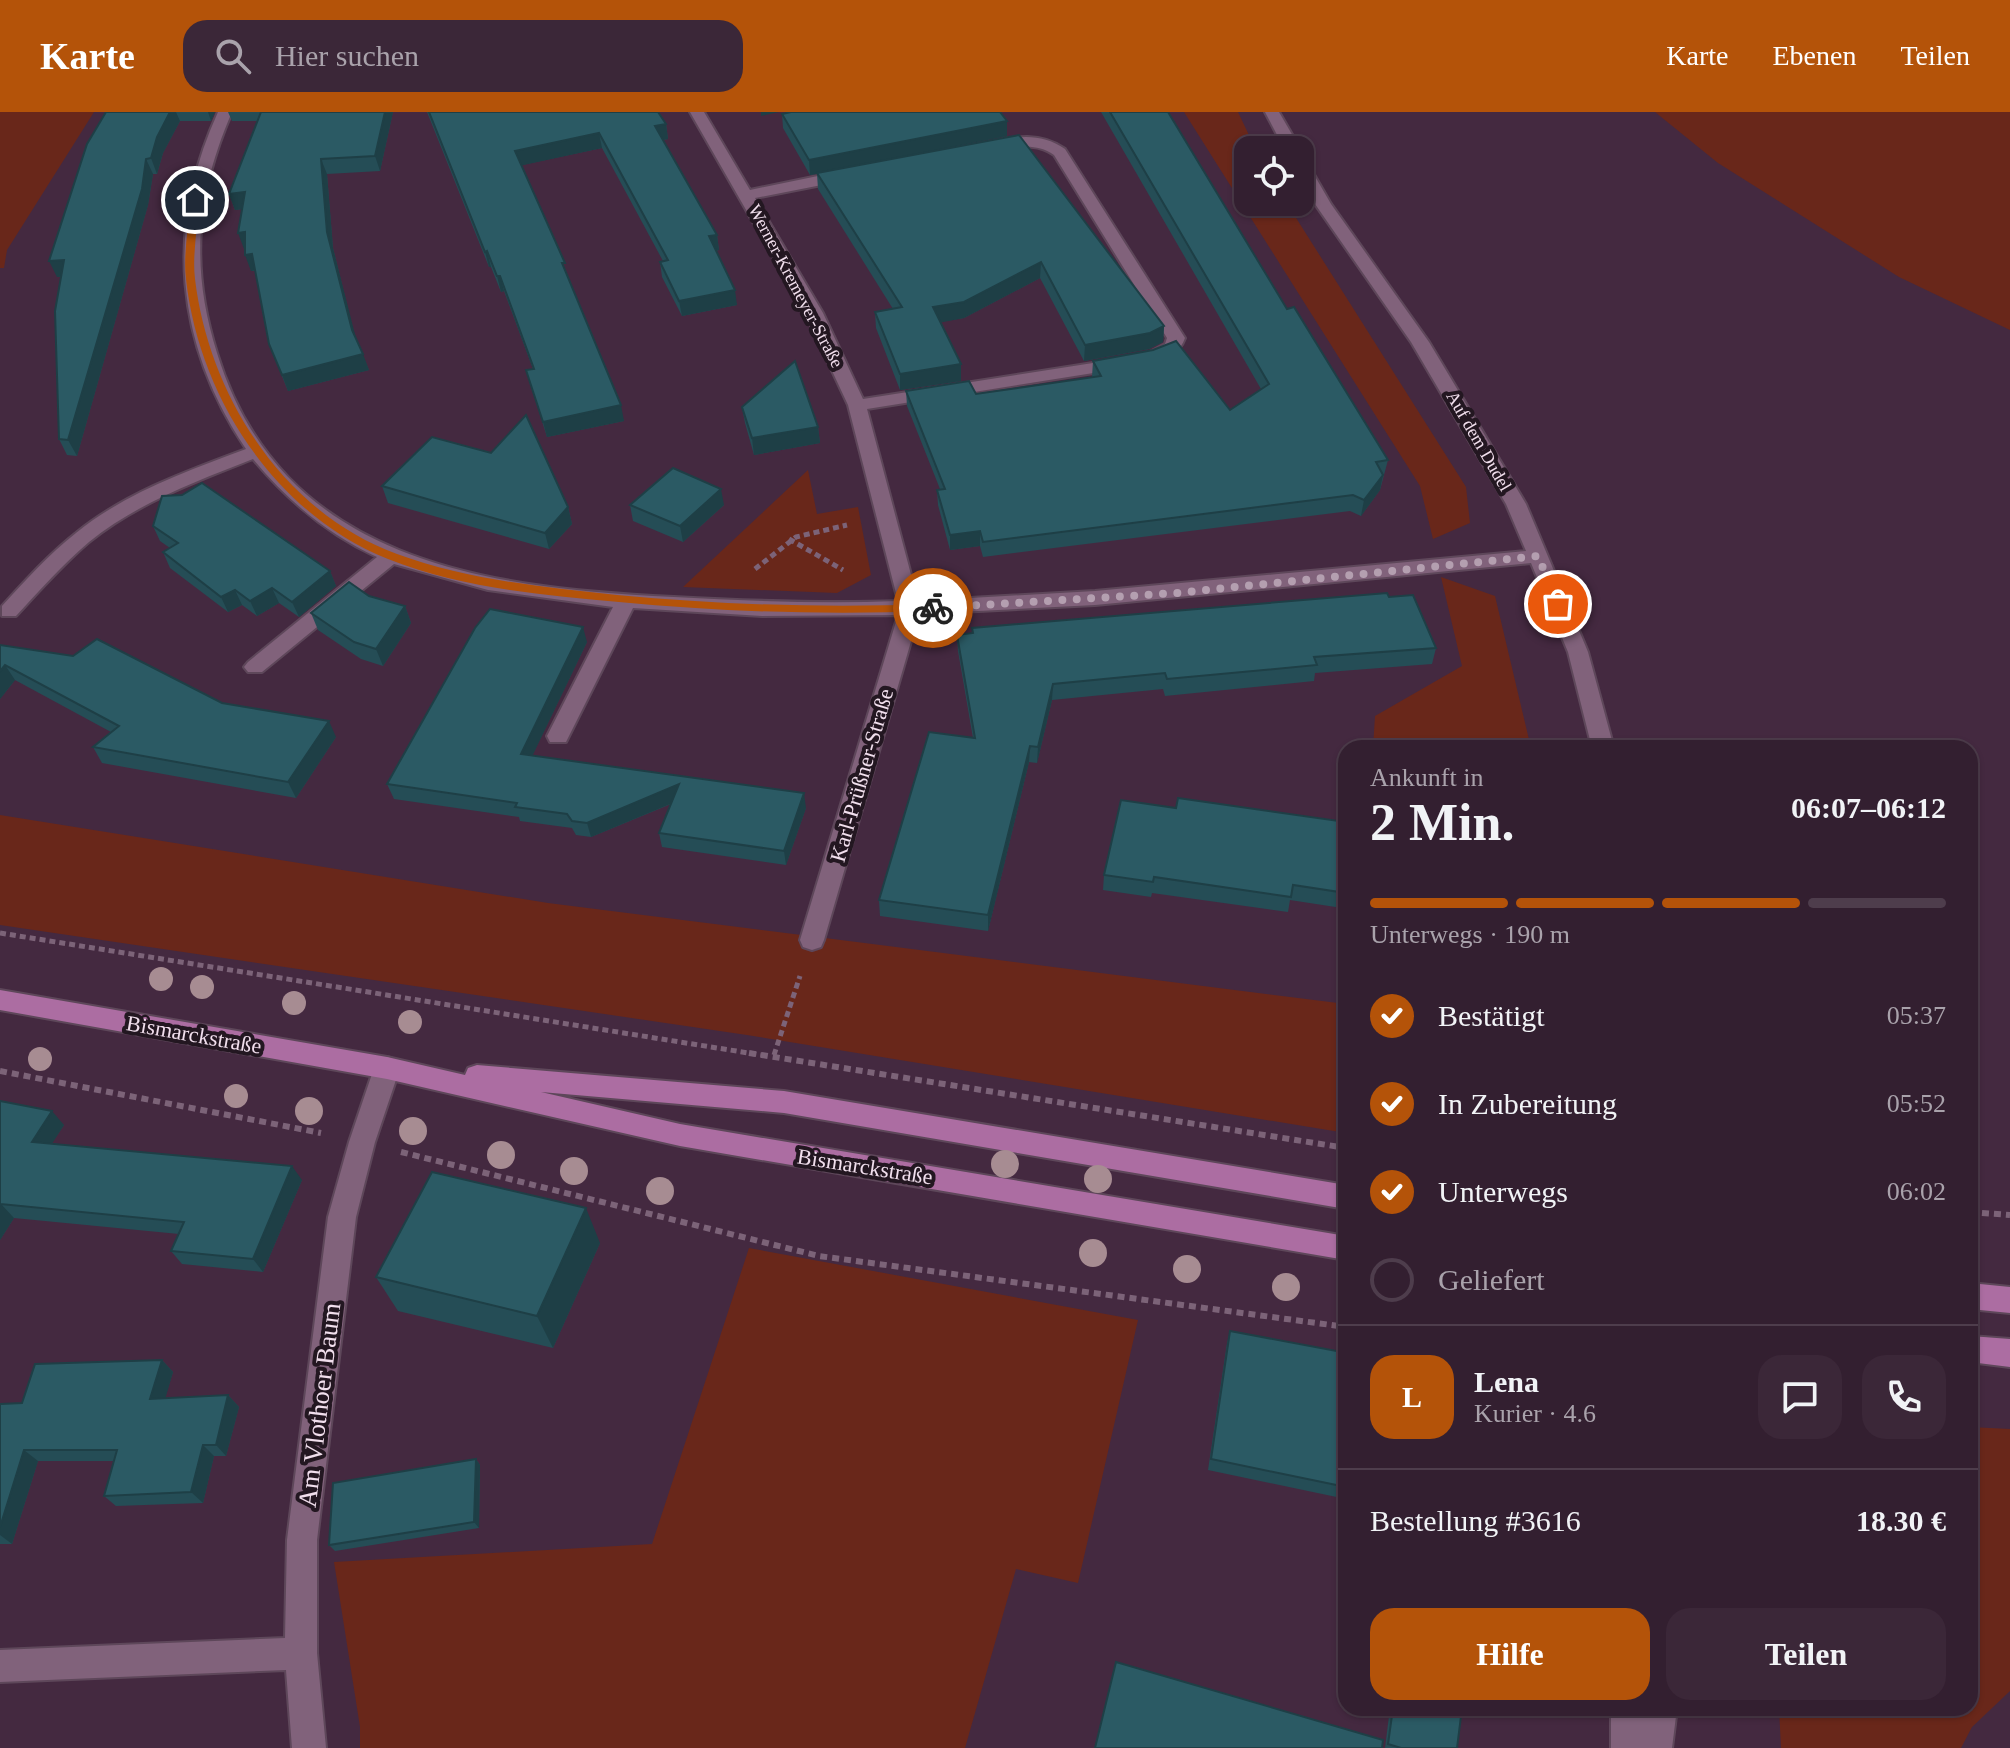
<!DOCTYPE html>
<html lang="de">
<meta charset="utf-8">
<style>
:root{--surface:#331f30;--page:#3b2738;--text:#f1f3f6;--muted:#a9a2ab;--line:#4e3d4c;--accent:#b45309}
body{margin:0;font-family:Georgia,serif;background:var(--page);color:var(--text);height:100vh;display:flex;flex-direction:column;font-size:30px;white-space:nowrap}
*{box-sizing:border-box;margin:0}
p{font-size:26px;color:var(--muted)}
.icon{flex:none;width:44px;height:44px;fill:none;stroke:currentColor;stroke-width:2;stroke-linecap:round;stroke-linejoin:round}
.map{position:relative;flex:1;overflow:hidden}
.panel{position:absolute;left:1338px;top:628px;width:640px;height:976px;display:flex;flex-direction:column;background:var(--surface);border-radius:24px;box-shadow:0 2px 6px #0004,0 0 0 2px var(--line)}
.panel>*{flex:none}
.fabs{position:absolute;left:1234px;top:24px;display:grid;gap:16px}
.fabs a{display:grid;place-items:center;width:80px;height:80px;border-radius:16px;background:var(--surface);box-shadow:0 2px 6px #0004,0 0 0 2px var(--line);font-size:40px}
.pin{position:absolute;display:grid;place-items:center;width:68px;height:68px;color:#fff;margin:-34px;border:4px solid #fff;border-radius:50%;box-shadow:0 2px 8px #0007}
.courier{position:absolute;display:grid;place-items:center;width:80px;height:80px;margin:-40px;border:6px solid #b45309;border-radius:50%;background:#fff;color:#222;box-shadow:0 2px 10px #0007}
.overview em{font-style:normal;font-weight:600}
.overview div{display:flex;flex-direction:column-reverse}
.overview{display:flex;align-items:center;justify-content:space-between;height:136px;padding:0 32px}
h1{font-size:52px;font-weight:600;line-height:60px}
.bar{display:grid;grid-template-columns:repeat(4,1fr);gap:12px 8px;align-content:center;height:96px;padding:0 32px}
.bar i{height:10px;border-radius:6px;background:var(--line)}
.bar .selected{background:var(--accent)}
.bar p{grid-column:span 4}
.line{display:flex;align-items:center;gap:20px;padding:0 32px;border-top:2px solid var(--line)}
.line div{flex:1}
.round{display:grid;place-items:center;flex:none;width:84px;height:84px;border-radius:24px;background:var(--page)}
ol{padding:0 32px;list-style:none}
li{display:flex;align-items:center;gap:24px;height:88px}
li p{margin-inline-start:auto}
li .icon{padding:8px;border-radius:50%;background:var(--accent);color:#fff;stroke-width:4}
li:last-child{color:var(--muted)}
li i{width:44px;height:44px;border:4px solid var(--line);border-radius:50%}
.button{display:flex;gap:16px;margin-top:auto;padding:16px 32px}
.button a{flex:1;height:92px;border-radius:24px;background:var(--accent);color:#fff;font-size:32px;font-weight:600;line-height:92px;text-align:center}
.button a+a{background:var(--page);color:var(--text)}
header{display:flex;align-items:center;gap:48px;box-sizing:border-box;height:112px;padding:0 40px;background:var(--accent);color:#fff}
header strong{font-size:38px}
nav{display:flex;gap:44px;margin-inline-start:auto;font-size:28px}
.search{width:560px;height:72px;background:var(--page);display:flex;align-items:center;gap:20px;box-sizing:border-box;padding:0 28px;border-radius:24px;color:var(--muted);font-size:30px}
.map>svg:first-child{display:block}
.green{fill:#69271a}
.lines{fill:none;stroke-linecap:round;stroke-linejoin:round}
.minor-casing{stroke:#5e475a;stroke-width:4}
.major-casing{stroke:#5e475a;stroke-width:4}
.path-far1{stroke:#7c6378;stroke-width:5;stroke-dasharray:6 4;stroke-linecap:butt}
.path{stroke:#7c6378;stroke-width:6;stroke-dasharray:7 5;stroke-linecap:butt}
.minor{fill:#81627b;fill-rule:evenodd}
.major{fill:#ac6da2;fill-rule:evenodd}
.tree{fill:#a78c92}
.wall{fill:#254d56}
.shaded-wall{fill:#1e3f46}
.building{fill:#2b5a64;stroke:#1e3f46;stroke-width:2}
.route{fill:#b45309}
.done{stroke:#b49fb0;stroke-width:8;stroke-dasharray:0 14.4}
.labels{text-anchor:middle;stroke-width:8;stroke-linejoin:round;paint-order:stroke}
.far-street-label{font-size:18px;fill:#f1dfed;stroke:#231721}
.street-label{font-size:22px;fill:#f1dfed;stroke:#231721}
.near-street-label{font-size:26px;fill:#f1dfed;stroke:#231721}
</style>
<header>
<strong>Karte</strong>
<div class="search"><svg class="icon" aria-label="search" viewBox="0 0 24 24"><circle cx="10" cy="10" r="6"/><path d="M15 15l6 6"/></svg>Hier suchen</div>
<nav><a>Karte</a><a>Ebenen</a><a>Teilen</a></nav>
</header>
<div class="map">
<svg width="2010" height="1636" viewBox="0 0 2010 1636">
<rect width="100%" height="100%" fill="#442940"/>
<!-- green -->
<g class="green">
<path d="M0 0H94L7 138 4 156H0Z"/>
<path d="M1184 0H1238L1256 38H1248V90H1286L1466 375 1470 411 1433 427 1420 374Z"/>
<path d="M1655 0H2010V218L1899 165 1718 51Z"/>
<path d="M808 358 817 402 858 395 871 463 837 481 683 475Z"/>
<path d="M1441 465 1495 484 1531 636H1373L1375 604 1462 554Z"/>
<path d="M0 703 548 791 1346 892V1021L747 923 0 813Z"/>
<path d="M749 1136 1138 1208 1078 1471 1016 1457 965 1636H360V1615L334 1450 652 1432Z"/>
<path d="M1970 1315 2010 1317V1579L1972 1615 1961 1636H1781L1779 1596H1970Z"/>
</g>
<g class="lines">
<defs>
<g id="minor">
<path d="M218 0H232C196 83 190 155 217 241 281 450 486 476 674 485 748 489 823 492 898 489L848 293 805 201 690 0H704L750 78 847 58 855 63 847 68 755 86 823 201 863 287 1125 246 1150 240 1165 232 1167 226 1054 43C1028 24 999 45 985 34L988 31C1015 24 1041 20 1065 37L1185 226C1177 250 1147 251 1125 256L867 297 918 489 1095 479 1526 439 1506 392 1411 230 1315 92 1300 64V45L1305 47 1331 92 1429 230 1526 392 1588 540 1614 636H1592L1568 540 1531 451 1095 493 919 502 824 828 821 835 812 838 803 835 800 828 898 503 762 504 633 496 566 630H550L547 624 613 495 488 478 394 452 262 560H248L244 555 248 550 377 445C327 422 288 389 253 347 197 369 137 391 89 430 63 452 40 478 16 504H2V494C25 469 49 442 76 421 125 381 187 359 246 337 175 231 165 116 218 0Z"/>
<path d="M1265 0H1279L1301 38 1300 39 1285 38Z"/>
<path d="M387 945 396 948 400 956 375 1030 356 1105 317 1428V1541L326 1636H292L286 1558 0 1570V1538L285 1526 287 1428 328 1105 349 1030 374 956 378 948Z"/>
<path d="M1611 1596H1643L1644 1603 1645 1596H1677L1672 1636H1611Z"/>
</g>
<g id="major">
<path d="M0 878 387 945 465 963 468 956 477 953 784 979 1346 1073V1097L784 1001 541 980 680 1012 1346 1124V1148L680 1034 387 967 0 898Z"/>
<path d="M1970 1171 2010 1175V1201L1970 1197Z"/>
<path d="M1970 1224 2010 1227V1255L1970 1250Z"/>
</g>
</defs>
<!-- minor casing -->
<use href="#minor" class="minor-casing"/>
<!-- major casing -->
<use href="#major" class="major-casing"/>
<!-- path-far1 -->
<g class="path-far1">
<path d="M789 427 843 458"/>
<path d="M755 457 796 425 847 413"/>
<path d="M0 821 761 943"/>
<path d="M774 943 800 864"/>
</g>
<!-- path -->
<g class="path">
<path d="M749 941 1346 1036"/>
<path d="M0 959 321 1021"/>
<path d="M401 1040 819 1144 1346 1215"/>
<path d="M1970 1100 2010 1103"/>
</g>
<!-- minor -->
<use href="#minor" class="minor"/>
<!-- major -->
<use href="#major" class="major"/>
</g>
<!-- trees -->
<g class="tree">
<circle cx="161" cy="867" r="12"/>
<circle cx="202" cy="875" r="12"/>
<circle cx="294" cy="891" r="12"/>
<circle cx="410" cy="910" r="12"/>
<circle cx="40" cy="947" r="12"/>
<circle cx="236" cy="984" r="12"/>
<circle cx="309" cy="999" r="14"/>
<circle cx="413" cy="1019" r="14"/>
<circle cx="501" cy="1043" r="14"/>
<circle cx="1005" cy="1052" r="14"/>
<circle cx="574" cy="1059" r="14"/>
<circle cx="1098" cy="1067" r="14"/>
<circle cx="660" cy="1079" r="14"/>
<circle cx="1093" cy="1141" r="14"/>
<circle cx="1187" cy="1157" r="14"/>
<circle cx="1286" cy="1175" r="14"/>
</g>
<!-- wall -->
<g class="wall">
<path d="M106 0H215L211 9H180L163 41 157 62H153L148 93 77 344 67 343 59 327 61 165H57Z"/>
<path d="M228 0H393L380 59 327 62 333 136 355 225 369 258 288 279 269 232 255 159H251L245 136 244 137 242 97 235 98 229 82 257 9H232Z"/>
<path d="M427 0H658L666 12 668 27 663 28 717 123 719 138 716 139 737 193 682 204 662 165 660 150 663 149 602 36 522 53 624 309 547 325 526 258 533 257 504 179 501 180 491 155H489Z"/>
<path d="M1101 0H1168L1287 197 1388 348 1380 378 1361 404 1350 399 983 445 980 434 950 438 938 393 937 378 940 377 907 294 906 279 976 282 1092 265 1093 249 1230 298 1261 277Z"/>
<path d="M782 2 1007 24 859 53 1164 214 1163 230 1149 237 1084 249 1040 166 964 206 940 210 961 252V269L900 278 876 216 875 200 893 197 818 77 817 62 810 63 783 16Z"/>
<path d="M742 295 818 315 820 331 754 343 745 311Z"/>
<path d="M491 341 568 395 572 412 549 437 388 391 382 374Z"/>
<path d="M630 393H724L683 430 633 409Z"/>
<path d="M153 414 330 459 336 474 299 505 279 491 257 504 242 493 228 500 170 456 163 440 170 436 160 429Z"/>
<path d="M369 484 405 494 411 511 383 554 361 547 318 518 311 501Z"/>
<path d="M1389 485 1436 536 1432 552 1315 561 1314 569 1165 584 1163 577 1052 588 1037 651 1029 650 988 819 880 804 879 788 973 626 958 539 957 523 972 522V516Z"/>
<path d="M587 530 532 644 806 696 786 753 662 735 659 721 671 692 591 725 576 723 572 716 520 709 519 705 394 687 387 672Z"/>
<path d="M0 533 222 591 336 625 296 686 102 651 93 635 111 620 15 568 0 587Z"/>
<path d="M1121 688 1346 780 1342 796 1290 788 1288 800 1152 781 1151 785 1103 778 1104 763Z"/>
<path d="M0 989 64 1013 52 1031 302 1068 263 1160 182 1152 171 1139 179 1122 14 1106 0 1128Z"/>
<path d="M600 1131 553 1236 398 1199 376 1165Z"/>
<path d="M1230 1219 1338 1284 1346 1285V1387L1208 1358 1227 1231Z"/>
<path d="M162 1248 173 1260 165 1286 228 1283 239 1295 226 1344H214L203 1391 116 1394 104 1384 114 1349H38L12 1432H0V1292L22 1291Z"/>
<path d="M476 1347 480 1353 479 1416 335 1439 329 1433Z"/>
<path d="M1390 1596H1462L1457 1636H1385Z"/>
</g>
<!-- shaded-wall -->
<g class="shaded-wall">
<path d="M170 0H176L180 9 163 41 157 62 151 46 157 25Z"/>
<path d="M208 0H215L211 9Z"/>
<path d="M385 0H393L380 59 375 44Z"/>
<path d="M761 0H779L761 4Z"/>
<path d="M1007 9V24L810 63 809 48Z"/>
<path d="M666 12 668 27 658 29 655 14Z"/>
<path d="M599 21 602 36 519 54 515 39Z"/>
<path d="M146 47 153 62 148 93 77 344 68 328Z"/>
<path d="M321 47 327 62 333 136 358 234 352 218 327 120Z"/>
<path d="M245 80 251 96 235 98 229 82Z"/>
<path d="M245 120 251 136 244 137 238 121Z"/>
<path d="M717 123 719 138 711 140 709 124Z"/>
<path d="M487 139 491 155H489L485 140Z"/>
<path d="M252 142 258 158 251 159 245 143Z"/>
<path d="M64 148 72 164 57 165 49 149Z"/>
<path d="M1041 150 1040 166 964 206 933 212V195Z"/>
<path d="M497 164H500L504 179 501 180Z"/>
<path d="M735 178 737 193 682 204 679 189Z"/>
<path d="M1164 214 1163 230 1149 237 1084 249 1085 233Z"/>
<path d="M363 242 369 258 288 279 282 263Z"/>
<path d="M961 252V269L900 278V262Z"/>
<path d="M621 293 624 309 547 325 543 310Z"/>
<path d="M818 315 820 331 754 343 752 326Z"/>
<path d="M1383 363 1380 378 1361 404 1364 388Z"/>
<path d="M721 377 724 393 683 430 680 414Z"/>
<path d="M568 395 572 412 549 437 545 421Z"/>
<path d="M980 419V434L950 438V423Z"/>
<path d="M330 459 336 474 299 505 292 490Z"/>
<path d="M272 476 279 491 257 504 250 489Z"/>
<path d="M235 478 242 493 228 500 221 485Z"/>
<path d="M405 494 411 511 383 554 376 537Z"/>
<path d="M583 515 587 530 526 657 521 642Z"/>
<path d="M5 553 15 568 0 587V559Z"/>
<path d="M1053 572 1052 588 1037 651 1038 635Z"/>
<path d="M329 609 336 625 296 686 288 670Z"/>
<path d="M1030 634 1029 650 988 819V803Z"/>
<path d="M679 672 682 687 591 725 587 711Z"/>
<path d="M804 681 806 696 786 753 784 739Z"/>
<path d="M52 999 64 1013 44 1044 32 1030Z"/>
<path d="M292 1054 302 1068 263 1160 253 1147Z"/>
<path d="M1 1092 14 1106 0 1128V1094Z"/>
<path d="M586 1096 600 1131 553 1236 537 1204Z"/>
<path d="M162 1248 173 1260 162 1298 150 1287Z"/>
<path d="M228 1283 239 1295 226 1344 216 1333Z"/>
<path d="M203 1333 214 1344 203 1391 191 1380Z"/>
<path d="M24 1338 38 1349 12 1432 0 1423V1415Z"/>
<path d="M476 1347 480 1353 479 1416 474 1410Z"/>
</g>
<!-- building -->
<g class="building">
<path d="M106 0H170L157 25 151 46 146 47 142 77 68 328 59 327 55 199 64 148 49 149 87 32Z"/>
<path d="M261 0H385L375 44 321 47 327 120 352 218 363 242 282 263 269 232 252 142 245 143V120L238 121 245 80 229 82Z"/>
<path d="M429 0H658L666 12 655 14 717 123 709 124 735 178 679 189 660 150 668 148 599 21 515 39 565 151H562L621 293 543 310 526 258 534 257 500 164H497L487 139 485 140Z"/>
<path d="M791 0H1000L1007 9 809 48 782 2Z"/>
<path d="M1110 0H1168L1287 197 1294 195 1388 348 1376 350 1383 363 1364 388 1353 383 983 430 980 419 950 423 937 378 945 377 906 279 969 269 976 282 1101 264 1093 249 1153 238 1176 229 1230 298 1269 272Z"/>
<path d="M1019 23 1164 214 1150 221 1085 233 1041 150 964 190 933 195 961 252 900 262 875 200 902 195 817 61Z"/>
<path d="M795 249 818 315 752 326 742 295Z"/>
<path d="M526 303 568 395 545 421 382 374 432 325 491 341Z"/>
<path d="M673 356 721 377 680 414 630 393Z"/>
<path d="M202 371 330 459 292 490 272 476 250 489 235 478 221 485 163 440 178 431 153 414 162 384 182 383Z"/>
<path d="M349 470 369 484 405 494 376 537 354 530 311 501Z"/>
<path d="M1387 481 1389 485 1413 483 1436 536 1314 545 1317 553 1167 567 1165 561 1053 572 1038 635 1030 634 988 803 879 788 929 620 975 626 957 523 973 521 972 516Z"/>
<path d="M490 497 583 515 521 642 804 681 784 739 659 721 679 672 587 711 572 709 567 702 515 695 517 691 387 672 475 516Z"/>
<path d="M97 527 222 591 329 609 288 670 93 635 119 614 5 553 0 559V533L73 544Z"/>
<path d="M1178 686 1346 710V781L1293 773 1291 785 1154 765 1153 770 1104 763 1121 688 1176 696Z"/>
<path d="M0 989 52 999 32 1030 292 1054 253 1147 171 1139 184 1110 1 1092 0 1094Z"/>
<path d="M432 1060 586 1096 537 1204 376 1165Z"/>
<path d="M1230 1219 1342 1240 1338 1284 1346 1285V1375L1211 1347Z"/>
<path d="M162 1248 150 1287 228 1283 216 1333H203L191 1380 104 1384 117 1338H24L0 1415V1292L22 1291 35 1252Z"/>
<path d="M476 1347 474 1410 329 1433 333 1371Z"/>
<path d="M1116 1550 1383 1628 1382 1636H1095Z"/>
<path d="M1393 1596H1462L1457 1636H1401L1388 1632Z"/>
</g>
<!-- route -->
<path class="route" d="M195 86 199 88C198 114 192 142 195 167 209 284 284 401 397 442 468 468 543 475 617 483 723 493 827 496 933 492L938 496 933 499C827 503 724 500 619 490 542 483 461 476 388 447 275 402 199 285 186 167 183 142 189 114 190 88Z"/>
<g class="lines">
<!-- done -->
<path class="done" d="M933 496 1177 481 1538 444 1558 492"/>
</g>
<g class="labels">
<!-- far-street labels -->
<g class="far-street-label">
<text transform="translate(796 174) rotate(62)" y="6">Werner-Kremeyer-Straße</text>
<text transform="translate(1479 329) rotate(60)" y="6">Auf dem Dudel</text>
</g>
<!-- street labels -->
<g class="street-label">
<text transform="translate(861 663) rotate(-74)" y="8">Karl-Prüßner-Straße</text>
<text transform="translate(194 922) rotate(10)" y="8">Bismarckstraße</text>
<text transform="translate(865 1054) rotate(9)" y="8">Bismarckstraße</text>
</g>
<!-- near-street labels -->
<g class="near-street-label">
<text transform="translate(319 1293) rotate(-83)" y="9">Am Vlothoer Baum</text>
</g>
</g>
</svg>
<div class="fabs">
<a><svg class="icon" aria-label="locate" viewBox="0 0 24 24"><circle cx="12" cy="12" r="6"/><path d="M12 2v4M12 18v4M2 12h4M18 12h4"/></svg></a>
</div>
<div class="pin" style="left:1558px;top:492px;background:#ea580c"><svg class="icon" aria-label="bag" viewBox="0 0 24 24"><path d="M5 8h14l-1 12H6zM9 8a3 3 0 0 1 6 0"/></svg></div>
<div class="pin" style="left:195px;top:88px;background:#1f2937"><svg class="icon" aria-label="home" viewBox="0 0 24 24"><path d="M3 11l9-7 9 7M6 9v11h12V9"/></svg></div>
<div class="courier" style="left:933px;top:496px"><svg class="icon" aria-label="bike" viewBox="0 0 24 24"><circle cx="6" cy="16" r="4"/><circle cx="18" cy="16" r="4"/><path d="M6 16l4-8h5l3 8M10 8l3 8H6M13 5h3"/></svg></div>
<section class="panel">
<div class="overview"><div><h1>2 Min.</h1><p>Ankunft in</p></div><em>06:07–06:12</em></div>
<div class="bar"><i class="selected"></i><i class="selected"></i><i class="selected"></i><i></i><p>Unterwegs · 190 m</p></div>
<ol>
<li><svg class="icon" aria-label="check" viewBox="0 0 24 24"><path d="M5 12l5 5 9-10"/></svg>Bestätigt<p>05:37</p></li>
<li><svg class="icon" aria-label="check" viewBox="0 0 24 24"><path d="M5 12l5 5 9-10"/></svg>In Zubereitung<p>05:52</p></li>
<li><svg class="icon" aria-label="check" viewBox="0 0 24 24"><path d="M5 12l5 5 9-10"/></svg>Unterwegs<p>06:02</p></li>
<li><i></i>Geliefert</li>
</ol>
<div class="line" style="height:144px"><b class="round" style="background:var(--accent);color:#fff">L</b><div><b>Lena</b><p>Kurier · 4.6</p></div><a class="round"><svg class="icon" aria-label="chat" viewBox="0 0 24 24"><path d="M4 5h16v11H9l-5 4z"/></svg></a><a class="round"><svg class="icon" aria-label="phone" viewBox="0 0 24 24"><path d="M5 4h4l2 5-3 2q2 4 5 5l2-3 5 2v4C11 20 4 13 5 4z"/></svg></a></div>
<div class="line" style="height:104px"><div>Bestellung #3616</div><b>18.30 €</b></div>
<div class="button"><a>Hilfe</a><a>Teilen</a></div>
</section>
</div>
